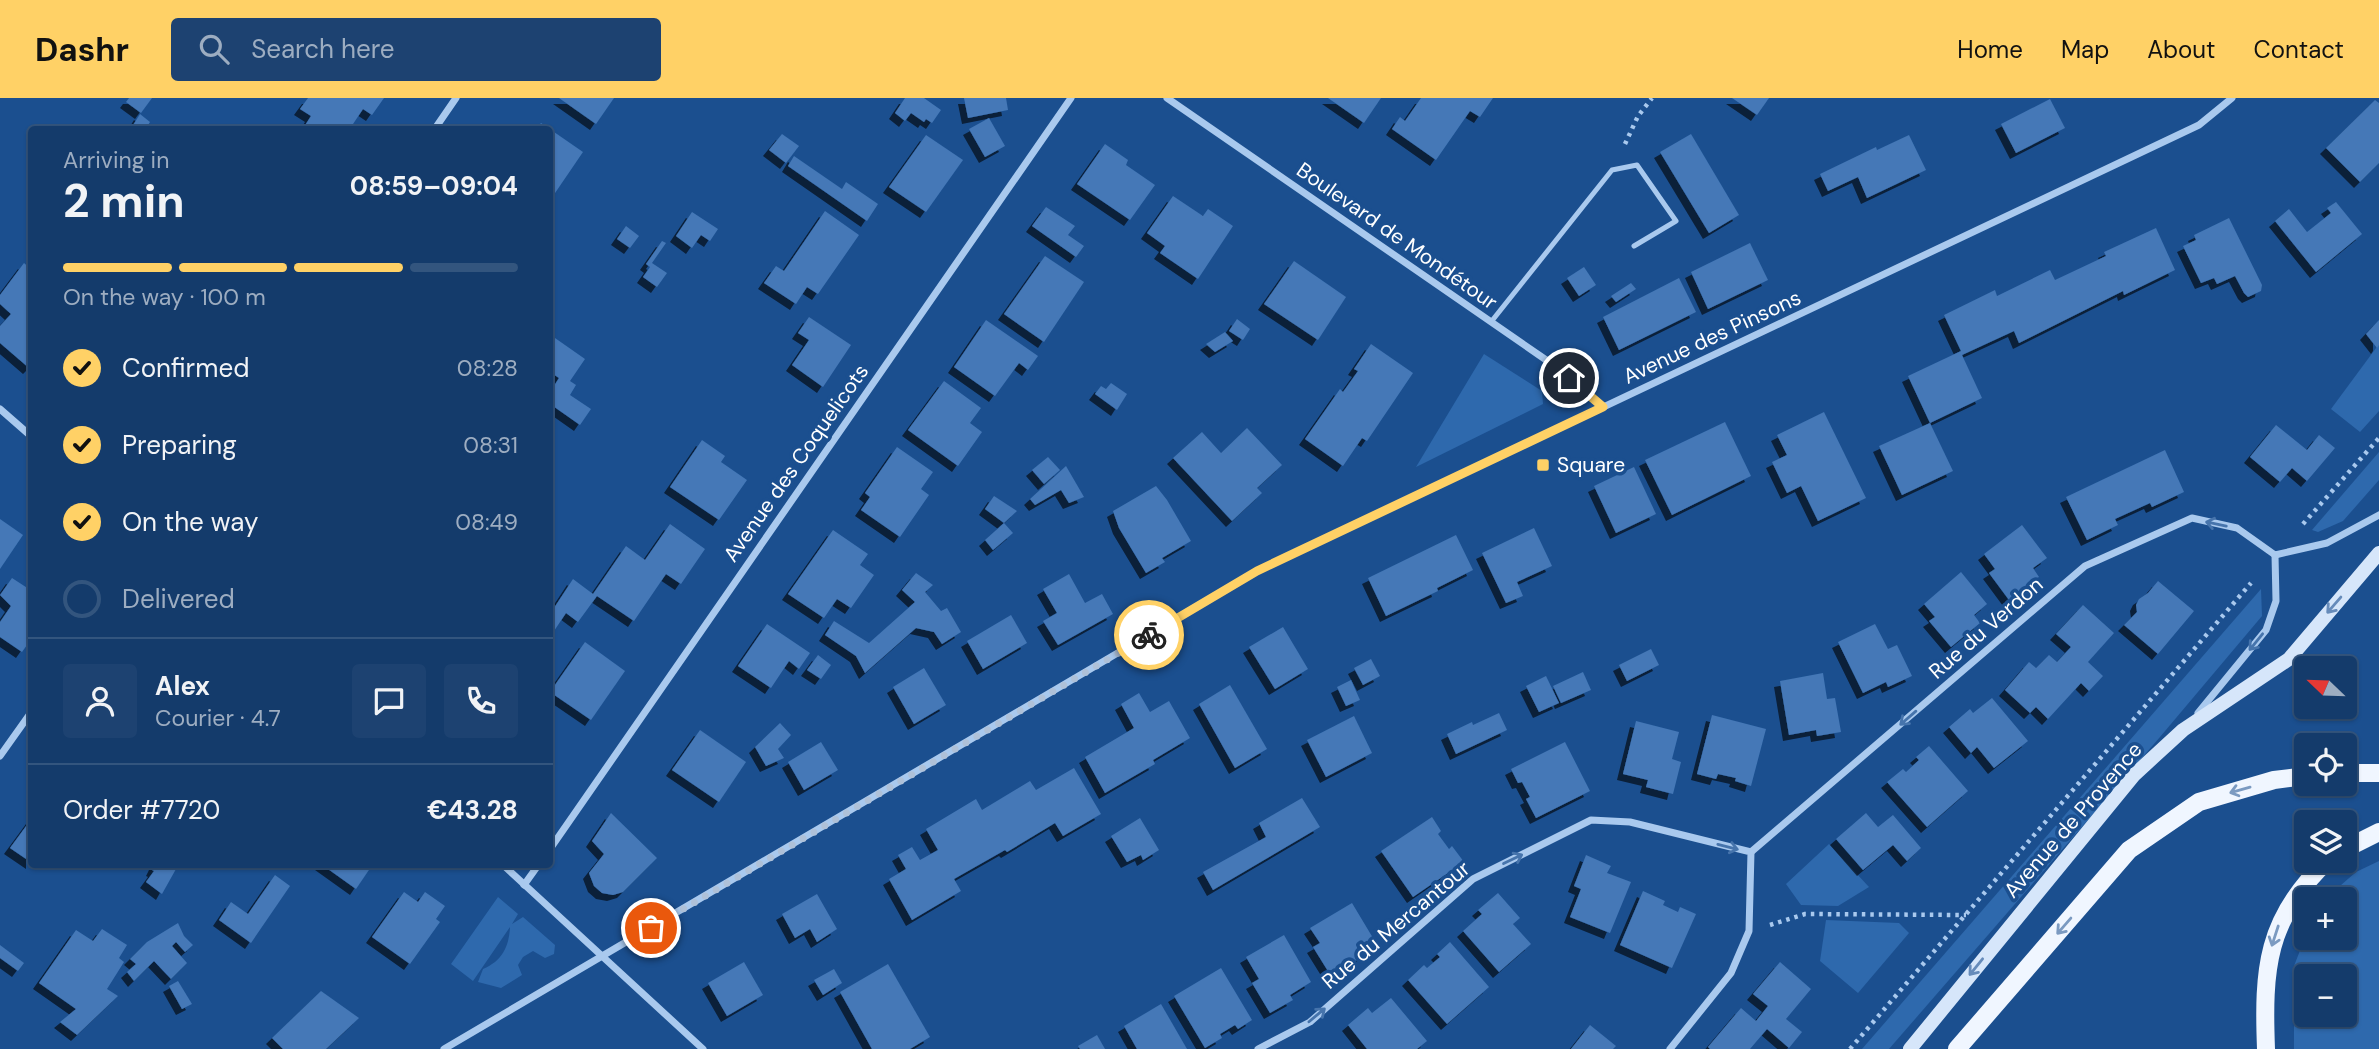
<!DOCTYPE html>
<meta charset="utf-8">
<style>
:root{--surface:#143b6b;--page:#1d4271;--text:#f1f3f6;--muted:#9dadc1;--line:#33557e;--accent:#ffd166}
body{margin:0;font-family:"DM Sans",sans-serif;background:var(--page);color:var(--text);height:100vh;display:flex;flex-direction:column;font-size:26px;white-space:nowrap}
*{box-sizing:border-box;margin:0}
p{font-size:23px;color:var(--muted)}
.icon{flex:none;width:38px;height:38px;fill:none;stroke:currentColor;stroke-width:2;stroke-linecap:round;stroke-linejoin:round}
.map{position:relative;flex:1;overflow:hidden}
.sheet{position:absolute;left:28px;top:28px;width:525px;height:742px;display:flex;flex-direction:column;background:var(--surface);border-radius:7px;box-shadow:0 2px 5px #0004,0 0 0 2px var(--line)}
.sheet>*{flex:none}
.needle{width:46px;rotate:293deg}
.controls{position:absolute;left:2294px;top:558px;display:grid;gap:14px}
.controls a{display:grid;place-items:center;width:63px;height:63px;border-radius:7px;background:var(--surface);box-shadow:0 2px 5px #0004,0 0 0 2px var(--line);font-size:35px}
.pin{position:absolute;display:grid;place-items:center;width:60px;height:60px;color:#fff;margin:-30px;border:4px solid #fff;border-radius:50%;box-shadow:0 2px 7px #0007}
.courier{position:absolute;display:grid;place-items:center;width:70px;height:70px;margin:-35px;border:5px solid #ffd166;border-radius:50%;background:#fff;color:#222;box-shadow:0 2px 9px #0007}
.summary em{font-style:normal;font-weight:700}
.summary div{display:flex;flex-direction:column-reverse}
.summary{display:flex;align-items:center;justify-content:space-between;height:119px;padding:0 35px}
h1{font-size:46px;font-weight:700;line-height:52px}
.bar{display:grid;grid-template-columns:repeat(4,1fr);gap:10px 7px;align-content:center;height:84px;padding:0 35px}
.bar i{height:9px;border-radius:5px;background:var(--line)}
.bar .on{background:var(--accent)}
.bar p{grid-column:span 4}
.line{display:flex;align-items:center;gap:18px;padding:0 35px;border-top:2px solid var(--line)}
.line div{flex:1}
.round{display:grid;place-items:center;flex:none;width:74px;height:74px;border-radius:7px;background:var(--page)}
ol{padding:0 35px;list-style:none}
li{display:flex;align-items:center;gap:21px;height:77px}
li p{margin-inline-start:auto}
li .icon{padding:7px;border-radius:50%;background:var(--accent);color:#111;stroke-width:4}
li:last-child{color:var(--muted)}
li i{width:38px;height:38px;border:4px solid var(--line);border-radius:50%}
header{display:flex;align-items:center;gap:42px;box-sizing:border-box;height:98px;padding:0 35px;background:var(--accent);color:#111}
header strong{font-size:33px}
nav{display:flex;gap:38px;margin-inline-start:auto;font-size:24px}
.search{width:490px;height:63px;background:var(--page);display:flex;align-items:center;gap:18px;box-sizing:border-box;padding:0 24px;border-radius:7px;color:var(--muted);font-size:26px}
.map>svg:first-child{display:block}
.green{fill:#2e69ad;fill-rule:evenodd}
.building{fill:#4478b7;filter:url(#shadow)}
.lines{fill:none;stroke-linecap:round;stroke-linejoin:round}
.path{stroke:#a9c9ee;stroke-width:4.5;stroke-dasharray:3.5 5;stroke-linecap:butt}
.lane{stroke:#a9c9ee;stroke-width:5}
.street{stroke:#a9c9ee;stroke-width:7}
.secondary{stroke:#d6e6fa;stroke-width:14}
.primary{stroke:#f0f6ff;stroke-width:18}
.oneway{stroke:#4674ac}
.oneway2{stroke:#668bba}
.oneway3{stroke:#7b9ac1}
.done{stroke:#afc1d8;stroke-width:7;stroke-dasharray:0 12.6}
.route{stroke:#ffd166;stroke-width:9}
.poi-dot{fill:#ffd166;stroke:#1b4f8f;stroke-width:2.5}
.labels{text-anchor:middle;stroke-width:7;stroke-linejoin:round;paint-order:stroke}
.street-label{font-size:21px;fill:#fff;stroke:#1b4f8f}
.poi-label{font-size:21px;fill:#fff;stroke:#1b4f8f;text-anchor:start}
</style>
<header>
<strong>Dashr</strong>
<div class="search"><svg class="icon" aria-label="search" viewBox="0 0 24 24"><circle cx="10" cy="10" r="6"/><path d="M15 15l6 6"/></svg>Search here</div>
<nav><a>Home</a><a>Map</a><a>About</a><a>Contact</a></nav>
</header>
<div class="map">
<svg width="2379" height="951" viewBox="0 0 2379 951">
<defs>
<filter id="shadow"><feDropShadow dx="-6" dy="6" stdDeviation="0" flood-color="#0009"/></filter>
</defs>
<rect width="100%" height="100%" fill="#1b4f8f"/>
<!-- green -->
<g class="green">
<path d="M2379 246V313L2360 334 2331 311Z"/>
<path d="M1484 256 1542 293 1543 306 1416 369Z"/>
<path d="M2379 354V382L2343 423 2318 434 2312 432Z"/>
<path d="M2261 491 2262 518 2160 639 1889 951H1862Z"/>
<path d="M1829 746 1869 789 1838 808 1801 807 1786 786Z"/>
<path d="M2379 763V951H2294V868L2306 837V840H2345V802L2325 801 2356 774ZM2306 878H2345V917H2306Z"/>
<path d="M498 799 518 816 512 826 523 819 555 847 554 856 545 860 533 853 523 859 518 867 522 877 501 890 478 884 483 871C502 863 509 849 510 829L473 883 451 866Z"/>
<path d="M1826 822 1899 825 1909 835 1858 895 1820 863Z"/>
</g>
<!-- building -->
<g class="building">
<path d="M129 0H152L141 15 126 4Z"/>
<path d="M308 0H384L372 17 363 11 349 32H302L311 18 300 11Z"/>
<path d="M559 0H614L596 26Z"/>
<path d="M905 0H924L941 12 932 25 926 21 924 24 911 15 905 23 895 15Z"/>
<path d="M964 0H1006L1008 12 968 20Z"/>
<path d="M1328 0H1381L1364 25Z"/>
<path d="M1421 0H1493L1480 19 1470 13 1436 62 1392 31 1400 19 1405 23Z"/>
<path d="M1732 0H1769L1757 17Z"/>
<path d="M2050 1 2065 30 2016 55 2001 26Z"/>
<path d="M2375 2 2379 5V65L2360 84 2326 50Z"/>
<path d="M140 16 150 24 145 32H130Z"/>
<path d="M989 20 1005 48 985 59 969 31Z"/>
<path d="M541 25 583 54 553 98 550 96V32H536Z"/>
<path d="M782 36 799 48 786 65 769 52Z"/>
<path d="M1691 36 1739 117 1709 135 1660 54Z"/>
<path d="M926 37 963 62 926 114 889 89Z"/>
<path d="M1909 37 1926 72 1867 100 1858 79 1828 93 1820 76 1876 49 1877 52Z"/>
<path d="M1105 46 1128 62 1126 67 1155 87 1130 122 1077 86Z"/>
<path d="M794 58 842 91 846 84 878 106 867 123 788 68Z"/>
<path d="M1173 98 1203 118 1208 111 1233 128 1198 181 1160 155 1165 148 1147 135Z"/>
<path d="M2336 104 2362 136 2316 174 2275 123 2289 111 2307 134 2331 115 2327 110Z"/>
<path d="M1046 109 1075 128 1068 137 1084 148 1076 159 1032 128Z"/>
<path d="M825 113 859 137 818 196 807 189 796 206 764 185 776 168 784 173Z"/>
<path d="M692 114 718 131 710 143 701 137 692 150 676 138Z"/>
<path d="M2229 120 2262 187 2261 193 2248 199 2244 195 2235 178 2217 186 2214 180 2201 185 2183 148 2196 142 2194 137Z"/>
<path d="M626 128 639 138 630 150 617 141Z"/>
<path d="M2156 130 2175 172 2124 197 2123 193 2019 245 2014 233 1962 257 1982 300 1930 325 1908 278 1961 253 1944 217 1995 192 1997 198 2050 172 2055 182 2106 158 2104 154Z"/>
<path d="M662 143 666 145 652 165 667 175 657 189 643 179 650 169 646 166Z"/>
<path d="M1750 145 1768 182 1708 211 1691 174Z"/>
<path d="M1045 158 1084 184 1044 244 1004 216Z"/>
<path d="M1294 163 1346 199 1318 242 1264 206Z"/>
<path d="M24 165 32 172V267L29 270 0 245V228L11 216 0 206V197Z"/>
<path d="M1584 169 1596 187 1579 198 1567 180Z"/>
<path d="M1679 180 1696 214 1619 252 1603 219Z"/>
<path d="M1631 185 1636 191 1616 204 1611 198Z"/>
<path d="M809 219 851 247 823 289 792 267 809 242 798 235Z"/>
<path d="M1237 221 1250 231 1243 242 1229 233Z"/>
<path d="M986 222 1038 258 1028 272 1019 265 995 298 954 269Z"/>
<path d="M2379 222V247L2377 250 2366 236Z"/>
<path d="M1225 234 1233 243 1215 254 1206 246Z"/>
<path d="M555 240 585 261 570 283 576 287 570 297 591 311 580 327 553 308 550 314V294L559 280 550 274V248Z"/>
<path d="M1371 246 1413 275 1367 343 1362 340 1343 368 1305 341 1340 291 1343 294 1358 273 1354 271Z"/>
<path d="M944 283 981 310 970 325 982 334 958 368 908 332Z"/>
<path d="M1111 285 1127 296 1117 312 1095 296 1101 288 1106 291Z"/>
<path d="M1824 314 1866 400 1818 423 1801 388 1787 395 1772 364 1787 357 1777 337Z"/>
<path d="M1725 324 1751 378 1672 417 1645 362Z"/>
<path d="M1930 325 1953 373 1902 397 1879 348Z"/>
<path d="M2276 327 2307 352 2319 337 2335 350 2307 383 2292 370 2280 384 2250 359Z"/>
<path d="M1247 330 1282 367 1257 390 1262 395 1232 423 1173 360 1202 334 1221 355Z"/>
<path d="M702 342 725 358 721 364 747 382 719 422 670 389Z"/>
<path d="M897 349 933 374 921 391 929 397 900 439 861 412 870 399 865 395Z"/>
<path d="M2165 352 2184 394 2152 409 2150 405 2115 421 2118 427 2087 442 2066 399Z"/>
<path d="M1048 359 1060 372 1044 386 1032 372Z"/>
<path d="M1066 368 1084 399 1069 405 1061 392 1035 407 1030 401Z"/>
<path d="M1634 369 1656 416 1616 435 1594 388Z"/>
<path d="M1156 388 1167 402 1191 443 1162 460 1165 464 1146 475 1119 430 1113 413Z"/>
<path d="M994 398 1017 413 1004 425 985 411Z"/>
<path d="M0 421 23 437 0 471Z"/>
<path d="M1004 425 1013 435 993 452 985 442Z"/>
<path d="M670 426 705 451 681 486 666 476 634 523 597 498 578 524 566 515 554 533 550 530V516L573 481 593 496 626 448 645 462Z"/>
<path d="M2022 427 2047 460 2033 470 2039 479 2009 502 1989 475 1995 471 1984 456Z"/>
<path d="M1534 430 1552 468 1517 484 1523 498 1506 505 1482 455Z"/>
<path d="M833 432 868 456 860 467 874 477 851 510 837 501 824 520 788 496Z"/>
<path d="M1456 437 1473 472 1437 490 1438 493 1386 518 1368 480Z"/>
<path d="M1961 474 1987 506 1974 517 1980 525 1951 549 1929 523 1935 519 1924 506Z"/>
<path d="M916 475 933 487 925 494 941 513 947 510 961 534 942 546 934 534 916 530 865 575 856 558 825 537 834 523 869 545 915 504 902 492Z"/>
<path d="M1069 476 1085 505 1102 496 1113 516 1058 547 1043 523 1057 515 1043 491Z"/>
<path d="M12 480 32 493V540L22 554 0 539V524L11 508 0 497Z"/>
<path d="M2158 483 2194 513 2158 556 2124 527 2137 514 2136 507 2139 501 2148 495Z"/>
<path d="M2083 507 2114 535 2088 564 2103 578 2089 593 2081 585 2048 621 2036 609 2030 615 2005 592 2029 564 2036 570 2049 557 2057 564 2071 549 2056 536Z"/>
<path d="M1011 517 1027 545 983 571 967 543Z"/>
<path d="M767 526 810 555 799 571 789 563 771 590 738 568Z"/>
<path d="M1875 526 1888 551 1897 547 1912 578 1888 589 1886 584 1863 595 1838 544Z"/>
<path d="M1283 529 1308 571 1275 591 1249 549Z"/>
<path d="M585 544 625 573 591 622 550 594Z"/>
<path d="M1651 551 1659 567 1627 583 1619 567Z"/>
<path d="M818 557 831 567 821 581 807 572Z"/>
<path d="M1371 561 1380 578 1363 587 1354 570Z"/>
<path d="M924 570 946 607 914 626 893 589Z"/>
<path d="M1583 574 1591 592 1561 605 1553 588Z"/>
<path d="M1823 575 1827 601 1835 600 1841 634 1817 638 1816 632 1789 637 1780 583Z"/>
<path d="M1546 578 1559 605 1539 614 1526 588Z"/>
<path d="M1351 582 1360 602 1346 608 1337 589Z"/>
<path d="M1230 587 1267 651 1235 670 1199 606Z"/>
<path d="M1139 595 1150 614 1169 603 1190 640 1153 662 1155 666 1105 695 1085 659 1134 630 1121 606Z"/>
<path d="M1992 600 2028 643 1994 670 1977 649 1971 655 1949 629 1970 611 1973 615Z"/>
<path d="M1499 615 1507 632 1456 656 1447 636 1472 624 1473 627Z"/>
<path d="M1712 617 1766 631 1751 688 1735 683 1736 680 1718 676 1716 681 1697 676Z"/>
<path d="M1354 618 1372 655 1326 679 1307 642Z"/>
<path d="M1636 623 1679 634 1672 661 1681 664 1673 696 1646 689 1648 682 1623 676Z"/>
<path d="M780 625 791 637 778 651 784 660 766 668 755 649Z"/>
<path d="M700 632 746 664 719 704 672 672Z"/>
<path d="M821 644 838 672 804 692 788 664Z"/>
<path d="M1565 644 1590 693 1536 720 1526 701 1530 699 1522 684 1518 685 1511 671Z"/>
<path d="M1929 648 1968 693 1927 729 1887 684 1903 671 1906 674 1919 662 1916 659Z"/>
<path d="M1074 670 1101 716 1063 738 1055 725 1007 754 1005 752 954 781 961 793 912 822 889 781 906 771 898 757 912 749 920 762 938 752 926 731 976 701 982 712 1030 683 1036 692Z"/>
<path d="M1302 700 1320 729 1213 792 1203 774 1266 739 1259 725Z"/>
<path d="M611 715 657 760 623 794 613 797 602 795 594 788 589 775 604 756 592 743Z"/>
<path d="M1866 715 1878 729 1893 717 1921 750 1907 763 1893 747 1863 772 1836 741Z"/>
<path d="M1432 719 1441 733 1438 736 1449 751 1452 748 1464 764 1413 799 1381 753Z"/>
<path d="M32 720V765L10 750Z"/>
<path d="M1140 720 1159 752 1143 762 1141 757 1127 764 1111 738Z"/>
<path d="M1586 757 1611 768 1607 775 1631 784 1610 835 1570 819 1581 791 1574 788Z"/>
<path d="M155 766H170L176 771 162 796 146 784 154 773 152 772Z"/>
<path d="M321 766H373L356 791Z"/>
<path d="M275 777 290 788 251 845 219 822 231 804 248 816Z"/>
<path d="M1643 793 1665 803 1663 807 1678 814 1680 809 1696 816 1672 870 1620 847Z"/>
<path d="M404 794 418 804 425 794 445 808 436 821 440 824 410 866 372 839Z"/>
<path d="M1498 795 1520 820 1513 826 1531 846 1499 874 1463 833 1482 816 1478 812Z"/>
<path d="M817 796 837 831 817 844 810 831 795 840 782 816Z"/>
<path d="M1352 805 1373 840 1357 849 1363 858 1331 878 1313 849 1320 845 1310 830Z"/>
<path d="M178 825 184 838 193 847 185 854 176 844 172 848 187 865 171 881 154 863 134 883 127 874 136 866 130 861 147 844Z"/>
<path d="M102 831 127 847 119 860 124 864 107 891 118 898 77 937 60 924 76 911 39 885 76 832 93 843Z"/>
<path d="M1284 837 1311 884 1290 897 1293 902 1270 915 1252 885 1259 881 1246 859Z"/>
<path d="M1450 844 1489 889 1447 926 1408 882 1424 867 1427 870 1440 859 1437 856Z"/>
<path d="M0 847 24 865 18 873 0 860Z"/>
<path d="M744 864 763 897 727 918 708 885Z"/>
<path d="M1780 864 1811 891 1786 921 1802 934 1789 950 1767 931 1750 951H1710L1708 949 1741 910 1756 923 1768 908 1753 896Z"/>
<path d="M888 866 930 939 910 951H872L840 894Z"/>
<path d="M1221 870 1252 922 1238 931 1235 927 1220 936 1222 940 1205 950 1174 898Z"/>
<path d="M834 871 842 885 823 897 814 882Z"/>
<path d="M178 883 192 906 182 911 169 888Z"/>
<path d="M321 893 359 920 326 951H283L272 940Z"/>
<path d="M1391 900 1427 943 1417 951H1367L1348 927 1368 910 1372 915Z"/>
<path d="M1161 906 1187 951H1137L1124 928Z"/>
<path d="M1590 927 1616 948 1613 951H1571Z"/>
<path d="M1097 937 1105 951H1080L1078 948Z"/>
</g>
<g class="lines">
<!-- path -->
<g class="path">
<path d="M1625 46 1638 18 1652 0"/>
<path d="M2303 426 2379 340"/>
<path d="M1770 827 1805 816 1966 817"/>
<path d="M1850 951 2251 485"/>
</g>
<!-- lane -->
<path class="lane" d="M1491 224 1612 72 1637 67 1676 123 1634 148"/>
<!-- street -->
<g class="street">
<path d="M1167 0 1552 266 1603 309"/>
<path d="M434 32 456 0"/>
<path d="M0 311 32 339"/>
<path d="M2275 457 2327 445 2379 417"/>
<path d="M2198 615 2266 532 2276 503 2275 457"/>
<path d="M0 658 32 613"/>
<path d="M550 751 1071 0"/>
<path d="M1751 754 2085 468 2192 420 2237 430 2275 457"/>
<path d="M502 766 703 951"/>
<path d="M524 787 539 766"/>
<path d="M444 951 1257 473 2199 27 2232 0"/>
<path d="M1258 951 1310 924 1473 781 1591 722 1630 724 1751 754 1749 833 1731 875 1670 951"/>
</g>
<!-- secondary -->
<path class="secondary" d="M1910 951 2134 677 2183 632 2289 561 2379 455"/>
<!-- primary -->
<g class="primary">
<path d="M2345 675H2379"/>
<path d="M2345 751 2379 734"/>
<path d="M1957 951 2129 752 2199 704 2274 682 2306 678"/>
<path d="M2266 951C2263 871 2266 821 2327 763"/>
</g>
</g>
<!-- one-way arrows -->
<defs><path id="oneway-shaft" d="M-6 0H5M1.5-3L5.5 0L1.5 3" fill="none" stroke-width="1.6" stroke-linecap="round" stroke-linejoin="round" transform="scale(1.75)"/></defs>
<g class="oneway">
<use href="#oneway-shaft" transform="translate(2216 426) rotate(-168)"/>
<use href="#oneway-shaft" transform="translate(2256 544) rotate(129)"/>
<use href="#oneway-shaft" transform="translate(1908 620) rotate(139)"/>
<use href="#oneway-shaft" transform="translate(1728 749) rotate(14)"/>
<use href="#oneway-shaft" transform="translate(1513 761) rotate(-26)"/>
<use href="#oneway-shaft" transform="translate(1317 917) rotate(-40)"/>
</g>
<g class="oneway2">
<use href="#oneway-shaft" transform="translate(2334 507) rotate(131)"/>
<use href="#oneway-shaft" transform="translate(1976 869) rotate(129)"/>
</g>
<g class="oneway3">
<use href="#oneway-shaft" transform="translate(2240 692) rotate(164)"/>
<use href="#oneway-shaft" transform="translate(2064 828) rotate(131)"/>
<use href="#oneway-shaft" transform="translate(2275 838) rotate(108)"/>
</g>
<g class="lines">
<!-- done -->
<path class="done" d="M651 830 1149 537"/>
<!-- route -->
<path class="route" d="M1149 537 1257 473 1603 309 1569 280"/>
</g>
<!-- markers -->
<rect class="poi-dot" x="1536" y="360" width="14" height="14" rx="3.5"/>
<g class="labels">
<!-- street labels -->
<g class="street-label">
<text transform="translate(1397 138) rotate(35)" y="7">Boulevard de Mondétour</text>
<text transform="translate(1712 239) rotate(-25)" y="7">Avenue des Pinsons</text>
<text transform="translate(796 365) rotate(-55)" y="7">Avenue des Coquelicots</text>
<text transform="translate(1986 530) rotate(-41)" y="7">Rue du Verdon</text>
<text transform="translate(2073 722) rotate(-49)" y="7">Avenue de Provence</text>
<text transform="translate(1396 827) rotate(-40)" y="7">Rue du Mercantour</text>
</g>
<!-- poi labels -->
<g class="poi-label">
<text x="1557" y="374">Square</text>
</g>
</g>
</svg>
<div class="controls">
<a><svg class="needle" viewBox="-14 -14 28 28"><path d="M0-13l5 13h-10z" fill="#e53935"/><path d="M0 13l5-13h-10z" fill="#9dadc1"/></svg></a>
<a><svg class="icon" aria-label="locate" viewBox="0 0 24 24"><circle cx="12" cy="12" r="6"/><path d="M12 2v4M12 18v4M2 12h4M18 12h4"/></svg></a>
<a><svg class="icon" aria-label="layers" viewBox="0 0 24 24"><path d="M12 4l9 5-9 5-9-5zM3 14l9 5 9-5"/></svg></a>
<a>+</a>
<a>−</a>
</div>
<div class="pin" style="left:651px;top:830px;background:#ea580c"><svg class="icon" aria-label="bag" viewBox="0 0 24 24"><path d="M5 8h14l-1 12H6zM9 8a3 3 0 0 1 6 0"/></svg></div>
<div class="pin" style="left:1569px;top:280px;background:#1f2937"><svg class="icon" aria-label="home" viewBox="0 0 24 24"><path d="M3 11l9-7 9 7M6 9v11h12V9"/></svg></div>
<div class="courier" style="left:1149px;top:537px"><svg class="icon" aria-label="bike" viewBox="0 0 24 24"><circle cx="6" cy="16" r="4"/><circle cx="18" cy="16" r="4"/><path d="M6 16l4-8h5l3 8M10 8l3 8H6M13 5h3"/></svg></div>
<section class="sheet">
<div class="summary"><div><h1>2 min</h1><p>Arriving in</p></div><em>08:59–09:04</em></div>
<div class="bar"><i class="on"></i><i class="on"></i><i class="on"></i><i></i><p>On the way · 100 m</p></div>
<ol>
<li><svg class="icon" aria-label="check" viewBox="0 0 24 24"><path d="M5 12l5 5 9-10"/></svg>Confirmed<p>08:28</p></li>
<li><svg class="icon" aria-label="check" viewBox="0 0 24 24"><path d="M5 12l5 5 9-10"/></svg>Preparing<p>08:31</p></li>
<li><svg class="icon" aria-label="check" viewBox="0 0 24 24"><path d="M5 12l5 5 9-10"/></svg>On the way<p>08:49</p></li>
<li><i></i>Delivered</li>
</ol>
<div class="line" style="height:126px"><a class="round"><svg class="icon" aria-label="person" viewBox="0 0 24 24"><circle cx="12" cy="8" r="4"/><path d="M4 21q1-7 8-7t8 7"/></svg></a><div><b>Alex</b><p>Courier · 4.7</p></div><a class="round"><svg class="icon" aria-label="chat" viewBox="0 0 24 24"><path d="M4 5h16v11H9l-5 4z"/></svg></a><a class="round"><svg class="icon" aria-label="phone" viewBox="0 0 24 24"><path d="M5 4h4l2 5-3 2q2 4 5 5l2-3 5 2v4C11 20 4 13 5 4z"/></svg></a></div>
<div class="line" style="height:91px"><div>Order #7720</div><b>€43.28</b></div>
</section>
</div>
